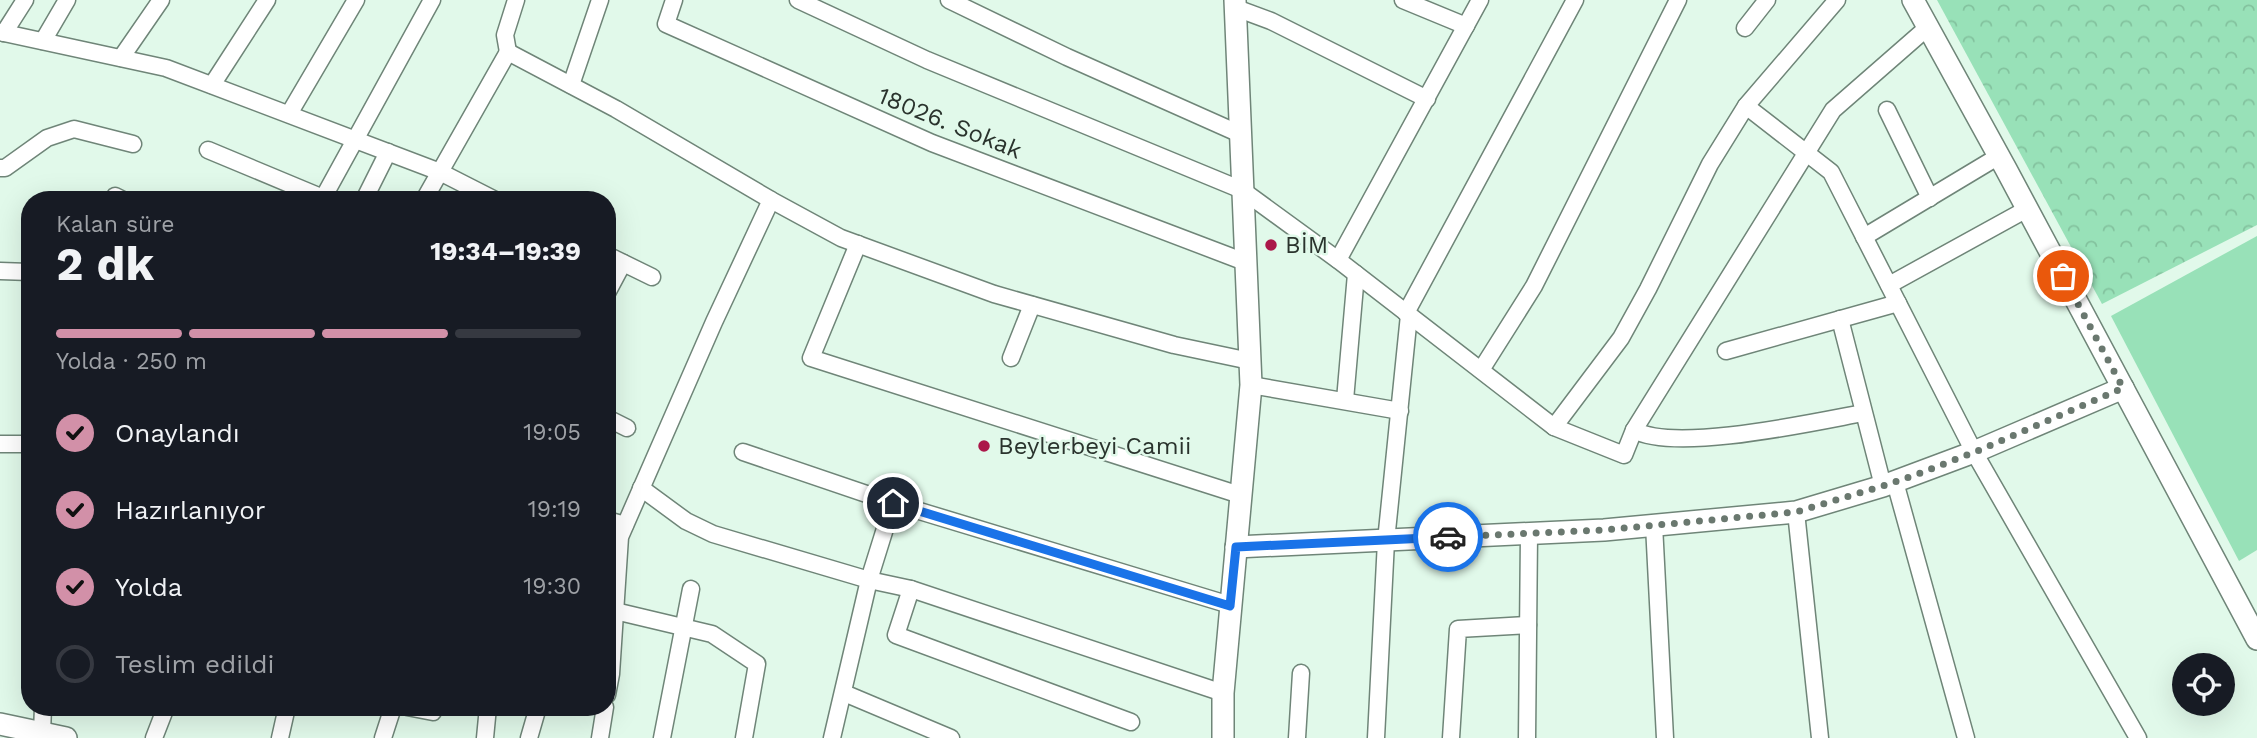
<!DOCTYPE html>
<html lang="tr">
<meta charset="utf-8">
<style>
:root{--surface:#171b24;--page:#20242c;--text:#f1f3f6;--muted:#9ea1a6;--line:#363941;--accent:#d290a8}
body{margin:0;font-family:"Work Sans",sans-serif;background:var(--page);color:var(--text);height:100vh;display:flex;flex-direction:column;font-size:26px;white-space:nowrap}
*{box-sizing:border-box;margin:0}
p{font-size:23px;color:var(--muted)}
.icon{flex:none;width:38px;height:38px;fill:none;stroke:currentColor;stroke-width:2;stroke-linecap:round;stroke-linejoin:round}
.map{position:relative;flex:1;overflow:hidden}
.side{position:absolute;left:21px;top:191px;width:595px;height:525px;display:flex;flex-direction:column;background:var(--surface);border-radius:28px;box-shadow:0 7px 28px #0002}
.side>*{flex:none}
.tools{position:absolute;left:2172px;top:653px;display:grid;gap:14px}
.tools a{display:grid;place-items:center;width:63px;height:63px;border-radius:50%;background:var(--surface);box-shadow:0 7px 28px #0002;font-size:35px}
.pin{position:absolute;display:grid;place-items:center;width:60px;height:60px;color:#fff;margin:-30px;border:4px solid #fff;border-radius:50%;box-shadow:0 2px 7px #0007}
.courier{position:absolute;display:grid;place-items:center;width:70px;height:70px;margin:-35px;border:5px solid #1a73e8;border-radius:50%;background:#fff;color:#222;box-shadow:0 2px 9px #0007}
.head em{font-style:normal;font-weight:700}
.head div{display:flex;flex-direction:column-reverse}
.head{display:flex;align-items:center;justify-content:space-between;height:119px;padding:0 35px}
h1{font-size:46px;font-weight:700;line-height:52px}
.bar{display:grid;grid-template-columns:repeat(4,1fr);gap:10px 7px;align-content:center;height:84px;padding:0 35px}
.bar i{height:9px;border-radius:5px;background:var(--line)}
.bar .active{background:var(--accent)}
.bar p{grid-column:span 4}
ol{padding:0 35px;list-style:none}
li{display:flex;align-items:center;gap:21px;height:77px}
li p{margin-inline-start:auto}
li .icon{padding:7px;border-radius:50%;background:var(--accent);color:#111;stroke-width:4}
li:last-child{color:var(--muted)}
li i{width:38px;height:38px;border:4px solid var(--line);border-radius:50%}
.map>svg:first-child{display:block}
.grass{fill:#98e1b8}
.park{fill:url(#park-crowns)}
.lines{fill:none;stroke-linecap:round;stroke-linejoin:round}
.street-casing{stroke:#6f8578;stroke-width:19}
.secondary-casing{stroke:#6f8578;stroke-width:24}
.street{stroke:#fff;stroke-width:16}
.secondary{stroke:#fff;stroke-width:21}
.done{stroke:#6a786f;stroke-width:7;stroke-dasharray:0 12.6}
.route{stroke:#1a73e8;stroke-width:9}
.poi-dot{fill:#ab1749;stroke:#e1f9ea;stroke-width:2.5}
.labels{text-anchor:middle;stroke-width:5;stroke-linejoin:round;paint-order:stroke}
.street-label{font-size:24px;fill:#2a332d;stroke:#e1f9ea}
.poi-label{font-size:24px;fill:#2a332d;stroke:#e1f9ea;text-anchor:start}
</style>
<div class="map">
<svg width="2257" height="738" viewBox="0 0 2257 738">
<defs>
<pattern id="park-crowns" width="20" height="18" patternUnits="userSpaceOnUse" patternTransform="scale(1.75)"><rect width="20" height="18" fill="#98e1b8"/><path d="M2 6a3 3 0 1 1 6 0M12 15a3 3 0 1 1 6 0" fill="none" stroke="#83c29e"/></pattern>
</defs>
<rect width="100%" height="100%" fill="#e1f9ea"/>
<!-- grass -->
<path class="grass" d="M2257 236V550L2239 561 2111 316Z"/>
<!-- park -->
<path class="park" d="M1937 0H2257V225L2102 304Z"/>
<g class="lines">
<defs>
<g id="street">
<path d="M674 0 666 24 932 143 1245 262"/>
<path d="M798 0 927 60 1242 190 1338 260 1554 427 1624 455 1634 430 1833 110 1928 27"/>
<path d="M949 0 1067 57 1240 134"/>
<path d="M1403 0 1466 26"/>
<path d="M1236 8 1271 21 1427 99"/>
<path d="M1745 28 1767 0"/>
<path d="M0 32 166 68 440 172 495 200"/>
<path d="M4 33 25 0"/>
<path d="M43 41 67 0"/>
<path d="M508 52 505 35 516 0"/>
<path d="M121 58 161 0"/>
<path d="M212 85 267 0"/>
<path d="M571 85 600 0"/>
<path d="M1746 106 1831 172 1974 452 2138 738"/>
<path d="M1887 110 1930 198"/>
<path d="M289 114 356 0"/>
<path d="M208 150 323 198"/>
<path d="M0 168H5L47 138 74 129 133 144"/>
<path d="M113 200 115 196 123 200"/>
<path d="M322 200 432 0"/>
<path d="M364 200 388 152"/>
<path d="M424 200 508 52 616 109 771 200 841 238 994 294 1174 345 1250 361"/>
<path d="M1864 237 1999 156"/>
<path d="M858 244 811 358 1240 495"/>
<path d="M607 255 652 277"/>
<path d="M1338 260 1480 0"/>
<path d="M0 271 30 272"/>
<path d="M1889 285 2027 209"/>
<path d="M607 293 623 263"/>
<path d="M1406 313 1575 0"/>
<path d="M1840 319 1883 486"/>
<path d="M1726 351 1898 303"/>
<path d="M1011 358 1032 305"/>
<path d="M1481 370 1534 286 1678 0"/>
<path d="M1251 385 1400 411"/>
<path d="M1345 400 1356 274"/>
<path d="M607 418 627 428"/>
<path d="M1554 427 1621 338 1648 289 1710 164 1746 106 1837 0"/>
<path d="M1634 430C1675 453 1814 422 1863 413"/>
<path d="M0 444H30"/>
<path d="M743 452 893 503 1230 605"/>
<path d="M1895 482 1966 738"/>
<path d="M641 488 686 521 713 534 869 580 911 589 1223 693"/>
<path d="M1796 512 1820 738"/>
<path d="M607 520 625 525"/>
<path d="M1654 525 1665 738"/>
<path d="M911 589 896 635 1131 722"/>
<path d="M615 611 712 634 757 664 744 738"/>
<path d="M844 693 951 738"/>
<path d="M607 695 611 674 620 537 714 322 771 200"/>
<path d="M407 707 433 712 434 707"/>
<path d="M42 733 43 707"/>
<path d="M154 738 166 707"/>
<path d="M280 738 287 707"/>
<path d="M383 738 393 707"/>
<path d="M485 738 488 707"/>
<path d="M529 738 538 707"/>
<path d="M600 738 605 707"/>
<path d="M662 738 691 589"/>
<path d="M832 738 869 580 893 503"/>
<path d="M1297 738 1301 673"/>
<path d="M1376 738 1386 541 1409 315"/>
<path d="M1451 738 1458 629 1528 625"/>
<path d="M1527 738 1529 534"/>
</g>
<g id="secondary">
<path d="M1913 0 2006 169 2257 639"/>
<path d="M1236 547 1604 530 1796 512 1883 486 1974 452 2123 388"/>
<path d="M0 724 66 738"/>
<path d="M1223 738V693L1251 385 1235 0"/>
</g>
</defs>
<!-- street casing -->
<use href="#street" class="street-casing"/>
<!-- secondary casing -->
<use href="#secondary" class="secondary-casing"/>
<!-- street -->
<use href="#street" class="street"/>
<!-- secondary -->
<use href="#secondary" class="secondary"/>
</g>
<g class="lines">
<!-- done -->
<path class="done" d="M1448 537 1604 530 1796 512 1883 486 1915 475 1975 452 2123 388 2063 276"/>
<!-- route -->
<path class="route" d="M893 503 1230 606 1236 547 1448 537"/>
</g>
<!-- markers -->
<g class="poi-dot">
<circle cx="1271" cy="245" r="7"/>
<circle cx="984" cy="446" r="7"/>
</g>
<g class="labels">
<!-- street labels -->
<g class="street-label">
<text transform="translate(950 123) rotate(22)" y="8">18026. Sokak</text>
</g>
<!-- poi labels -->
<g class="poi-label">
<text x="1285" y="253">BİM</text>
<text x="998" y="454">Beylerbeyi Camii</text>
</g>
</g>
</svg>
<div class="tools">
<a><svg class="icon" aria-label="locate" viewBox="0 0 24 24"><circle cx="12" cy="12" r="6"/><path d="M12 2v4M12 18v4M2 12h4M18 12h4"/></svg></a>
</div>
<div class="pin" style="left:2063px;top:276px;background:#ea580c"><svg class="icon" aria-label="bag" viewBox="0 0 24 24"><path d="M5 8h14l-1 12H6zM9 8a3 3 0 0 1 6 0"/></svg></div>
<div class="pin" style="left:893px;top:503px;background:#1f2937"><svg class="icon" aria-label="home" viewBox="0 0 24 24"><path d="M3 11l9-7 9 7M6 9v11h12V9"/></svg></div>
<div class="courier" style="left:1448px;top:537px"><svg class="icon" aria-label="car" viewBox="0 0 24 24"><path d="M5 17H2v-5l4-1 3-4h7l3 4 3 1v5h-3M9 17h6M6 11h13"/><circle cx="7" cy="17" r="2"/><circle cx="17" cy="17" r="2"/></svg></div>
<section class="side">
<div class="head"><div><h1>2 dk</h1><p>Kalan süre</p></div><em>19:34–19:39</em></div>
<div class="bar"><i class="active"></i><i class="active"></i><i class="active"></i><i></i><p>Yolda · 250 m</p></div>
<ol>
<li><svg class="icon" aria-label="check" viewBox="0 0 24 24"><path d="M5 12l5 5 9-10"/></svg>Onaylandı<p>19:05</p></li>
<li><svg class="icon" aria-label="check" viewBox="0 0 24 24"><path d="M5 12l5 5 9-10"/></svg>Hazırlanıyor<p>19:19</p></li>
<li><svg class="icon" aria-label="check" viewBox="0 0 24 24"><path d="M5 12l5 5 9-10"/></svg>Yolda<p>19:30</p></li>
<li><i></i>Teslim edildi</li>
</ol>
</section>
</div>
